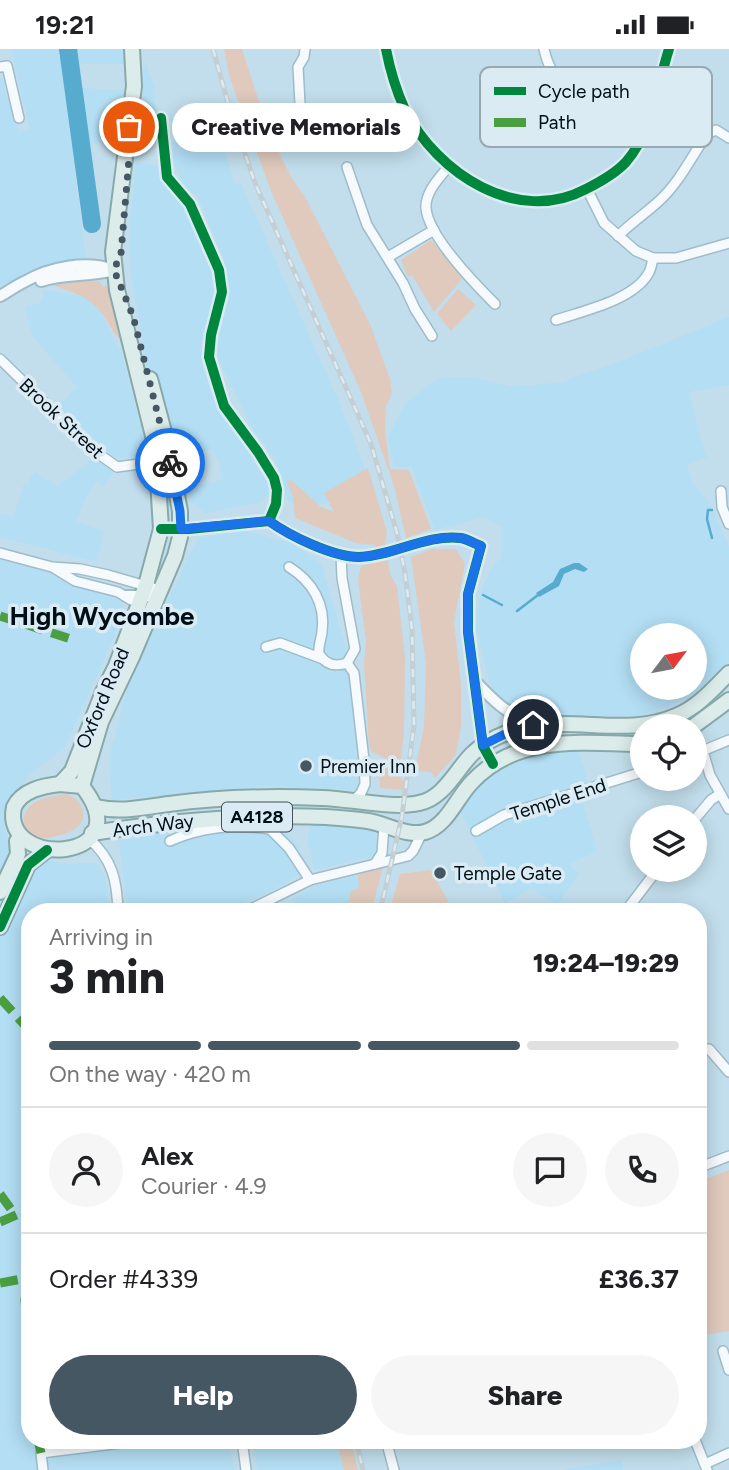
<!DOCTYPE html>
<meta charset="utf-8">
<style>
:root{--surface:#fff;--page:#f6f6f6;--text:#202124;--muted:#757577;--line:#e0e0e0;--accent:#445762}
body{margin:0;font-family:Figtree,sans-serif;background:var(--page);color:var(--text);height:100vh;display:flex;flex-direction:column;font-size:26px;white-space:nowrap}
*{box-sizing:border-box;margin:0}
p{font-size:23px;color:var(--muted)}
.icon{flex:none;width:38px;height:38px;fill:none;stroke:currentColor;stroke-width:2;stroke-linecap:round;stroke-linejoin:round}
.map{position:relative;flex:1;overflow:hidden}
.details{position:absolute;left:21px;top:854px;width:686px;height:546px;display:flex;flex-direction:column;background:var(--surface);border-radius:28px;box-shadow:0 4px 18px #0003}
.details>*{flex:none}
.needle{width:46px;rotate:58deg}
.buttons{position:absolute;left:630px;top:574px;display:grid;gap:14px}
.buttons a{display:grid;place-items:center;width:77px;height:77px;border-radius:50%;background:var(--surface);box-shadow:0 4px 18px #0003;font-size:35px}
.pin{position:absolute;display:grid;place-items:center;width:60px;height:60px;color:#fff;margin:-30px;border:4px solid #fff;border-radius:50%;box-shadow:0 2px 7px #0007}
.courier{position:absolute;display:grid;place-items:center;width:70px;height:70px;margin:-35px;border:5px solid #1a73e8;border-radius:50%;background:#fff;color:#222;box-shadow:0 2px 9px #0007}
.bubble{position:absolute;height:49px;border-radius:24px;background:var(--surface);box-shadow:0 4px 18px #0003;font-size:23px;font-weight:800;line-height:49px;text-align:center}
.summary em{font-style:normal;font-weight:800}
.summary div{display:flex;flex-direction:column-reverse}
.summary{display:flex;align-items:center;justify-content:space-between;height:119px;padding:0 28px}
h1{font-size:46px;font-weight:800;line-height:52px}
.bar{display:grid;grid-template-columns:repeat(4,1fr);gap:10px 7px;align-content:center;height:84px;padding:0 28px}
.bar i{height:9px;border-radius:5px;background:var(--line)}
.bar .on{background:var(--accent)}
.bar p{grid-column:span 4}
.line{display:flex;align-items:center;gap:18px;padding:0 28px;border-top:2px solid var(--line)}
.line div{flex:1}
.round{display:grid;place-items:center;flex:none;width:74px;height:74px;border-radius:37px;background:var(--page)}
.button{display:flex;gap:14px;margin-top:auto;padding:14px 28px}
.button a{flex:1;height:80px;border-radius:42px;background:var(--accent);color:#fff;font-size:28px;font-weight:800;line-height:80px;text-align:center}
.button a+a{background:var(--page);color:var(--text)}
.status{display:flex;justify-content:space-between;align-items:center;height:49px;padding:0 35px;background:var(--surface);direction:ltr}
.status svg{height:19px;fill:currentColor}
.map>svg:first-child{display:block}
.built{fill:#b3def4;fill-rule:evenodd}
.green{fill:#dfcabd}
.water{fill:#57abce}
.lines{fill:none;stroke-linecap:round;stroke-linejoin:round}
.stream{stroke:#57abce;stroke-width:2.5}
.river{stroke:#57abce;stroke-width:18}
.minor-casing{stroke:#9ebcca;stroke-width:12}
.tertiary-casing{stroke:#9ebcca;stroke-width:14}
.primary-casing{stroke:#87a9a9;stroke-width:18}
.minor{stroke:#f6fafc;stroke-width:9}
.tertiary{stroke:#f6fafc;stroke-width:10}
.primary{stroke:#dceceb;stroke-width:14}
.rail-casing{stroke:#c5ced2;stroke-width:5}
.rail{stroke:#dbebf4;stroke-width:2.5;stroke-dasharray:8;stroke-linecap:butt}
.quiet{stroke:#4b9f40;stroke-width:9;stroke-dasharray:18 9;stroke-linecap:butt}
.cycleway-casing{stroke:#dbebf4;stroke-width:15}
.cycleway{stroke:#00873e;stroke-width:10}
.done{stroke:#445762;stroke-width:7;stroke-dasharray:0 12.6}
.route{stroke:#1a73e8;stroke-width:9}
.poi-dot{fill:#445762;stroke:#dbebf4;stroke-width:2.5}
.labels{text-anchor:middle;stroke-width:7;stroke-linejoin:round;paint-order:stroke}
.shield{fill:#dbebf4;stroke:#425059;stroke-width:2}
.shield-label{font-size:18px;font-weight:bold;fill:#000e17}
.street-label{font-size:19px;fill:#000e17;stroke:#dbebf4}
.poi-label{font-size:19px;fill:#000e17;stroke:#dbebf4;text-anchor:start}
.district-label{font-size:26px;font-weight:bold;fill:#000e17;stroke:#dbebf4}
.key{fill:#dbebf4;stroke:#99a9b2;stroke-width:2}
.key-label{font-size:19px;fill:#000e17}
</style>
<div class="status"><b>19:21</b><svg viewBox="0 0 49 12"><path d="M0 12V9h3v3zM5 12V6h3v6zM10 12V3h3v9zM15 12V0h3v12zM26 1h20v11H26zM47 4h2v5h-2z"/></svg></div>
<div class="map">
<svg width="729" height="1421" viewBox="0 0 729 1421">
<rect width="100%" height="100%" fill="#c2deec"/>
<!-- built -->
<g class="built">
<path d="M11 0H63L69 28 74 112 86 211 84 215 0 241V29L3 32 7 49 10 48 18 83 30 80Z"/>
<path d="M75 0H124L125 15H77Z"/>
<path d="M145 11 154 37 156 78 141 76Z"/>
<path d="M80 39 124 41 120 92 86 95Z"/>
<path d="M211 60 235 135 241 134 338 351 362 411 368 433 310 460 288 452 279 420 273 407 250 375 214 301 223 268 226 242 223 207 199 149 188 140 175 118 172 93 180 87 178 76 173 75 168 70Z"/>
<path d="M136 113 161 117 172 144 189 161 207 202 214 238 213 250 201 298 203 319 212 346 269 436 270 444 260 453 206 464 195 457 191 451 188 438 222 431V423L219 417 221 416 213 400 198 404 180 413 147 315 131 226 130 174Z"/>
<path d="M44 241 98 250 101 264 122 306 146 398 140 407 116 409 57 358 77 338 32 287 25 258 41 254Z"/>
<path d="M729 268V336L689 343 706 409 687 416 692 433 710 454 729 499V612L704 638 688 649 666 658 636 667 579 668 517 662 499 649 490 635 476 577 480 546 490 522 501 508 502 478 484 468 435 481 412 418H394L388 387 405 355 437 330 470 328 514 338 562 333 633 307ZM642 586H695V639H642Z"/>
<path d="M94 409 114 423 104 437 97 432 86 448 76 473 104 481 97 513 0 488V465L13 468 24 434 28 435 34 422 57 437Z"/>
<path d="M243 482 290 493 321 515 346 599 358 717V741L265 737 112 751 109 709 128 636 197 490Z"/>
<path d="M0 508 121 538 123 568 65 698 30 725 7 759 4 779 14 802 61 814H96L105 827 110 863H30V1391H228L234 1421H0Z"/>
<path d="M578 700 589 738 579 741 597 802 569 815 579 825 557 855 531 840 505 854 458 758 475 736 516 710Z"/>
<path d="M311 771 373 777 380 805 315 821 307 792Z"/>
<path d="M278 774 294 792 311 820 261 847 221 863H131L126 846 119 792 172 775Z"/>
<path d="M358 826 359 839 351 843 346 863H299L292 850 313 838Z"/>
<path d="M252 1391H336L344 1421H257Z"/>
<path d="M621 1411 623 1421H565V1420Z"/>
</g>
<!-- green -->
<g class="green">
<path d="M224 0H242C256 43 276 112 304 146L370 275 390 330 392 344 386 358 385 380 390 420 409 421 431 480 406 489 394 437 361 343 271 142 230 30Z"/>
<path d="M431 191 451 214 462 230 434 263 412 226 408 228 401 211Z"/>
<path d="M101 232 100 234 104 238 107 236 124 293C114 288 110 276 104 267 90 247 74 244 53 236L66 233Z"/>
<path d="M458 240 476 256 451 282 437 265Z"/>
<path d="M368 419 387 483 385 494 390 525 397 537 405 609 404 686 400 716 372 703 369 697 364 615 366 592 358 531 361 517 381 512 375 496 356 494 295 469 293 449 287 431 292 432 321 458 334 463 324 444Z"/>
<path d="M432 500H456L465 515 454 572 461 636V677L456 706 435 729 431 723 415 722 424 677 426 614 411 508Z"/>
<path d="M384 715 404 732 403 741 380 739 379 718Z"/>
<path d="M66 745C82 749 91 769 75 780 66 786 52 788 41 790H36L24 781C19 752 44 748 66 745Z"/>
<path d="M383 818 371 863H346L351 842 359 839 358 826Z"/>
<path d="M430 821 449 853 436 863H389L400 825Z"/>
<path d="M729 1121V1282L698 1287V1133Z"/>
<path d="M336 1391H351L358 1421H344Z"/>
</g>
<!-- water -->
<path class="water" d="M574 514H579L588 520 584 523 575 520 564 525 559 537 539 548 536 544 553 533 560 520Z"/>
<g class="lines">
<!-- stream -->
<g class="stream">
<path d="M712 461H708L707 470 712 489"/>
<path d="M483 546 502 556"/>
<path d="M517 562 538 546"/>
</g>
<!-- river -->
<path class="river" d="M68 0 92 175"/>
<defs>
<g id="minor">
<path d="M386 0C390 21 396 41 405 61 437 124 517 177 586 140 600 133 615 125 626 113 654 80 656 40 669 0"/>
<path d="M544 0C553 42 577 41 612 44 627 45 642 50 657 53"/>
<path d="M0 18 7 17 19 69"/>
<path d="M161 69 167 128 190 155 219 221 222 243 211 286 209 308 224 357 258 403 274 429 277 441 276 455 269 472"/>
<path d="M301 73 298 18 304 8 305 0"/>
<path d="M449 117C440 128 425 143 426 159 428 187 475 235 495 255"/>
<path d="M347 118 367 176 403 234 415 260 432 287"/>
<path d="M587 140 604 174 636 202 653 209H676L729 194"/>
<path d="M618 187C631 174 646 164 659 152 679 134 692 107 707 85L716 81 729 89"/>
<path d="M388 208 434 181"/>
<path d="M556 271C583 262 633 251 648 225 651 221 652 214 653 209"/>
<path d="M0 310 92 400 117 418 161 412"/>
<path d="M721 442 722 458 729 475"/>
<path d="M0 504 52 518 80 520 108 526 160 541"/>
<path d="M341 505 342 529 355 600 347 614"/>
<path d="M289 518C312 532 326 555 322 583 321 591 318 597 319 605 326 616 335 618 347 614"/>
<path d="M54 519 75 532 118 543 131 551"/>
<path d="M266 598 280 594 323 610"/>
<path d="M347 614 354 624 364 711 365 735 361 744 354 751"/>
<path d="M703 702 710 726 729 760"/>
<path d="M695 705 729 691"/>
<path d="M695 770 711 751 720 745"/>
<path d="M476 782 504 766 642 723"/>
<path d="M88 789C113 810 117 832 118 863"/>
<path d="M170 792C202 777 235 775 270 780L289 799 310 831"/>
<path d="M375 815 382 804 384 776"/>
<path d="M245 863 310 831 408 807 413 802 422 784"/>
<path d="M625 863 657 821"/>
<path d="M709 1000 729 1023"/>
<path d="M698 1119 729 1107"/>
<path d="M723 1302 729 1321"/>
<path d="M242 1391 246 1421"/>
<path d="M386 1391 394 1421"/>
<path d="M695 1391 707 1421"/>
<path d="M705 1415 729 1404"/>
<path d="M43 1421 41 1404 145 1391"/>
</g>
<g id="tertiary">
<path d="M41 232C65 224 90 228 114 221"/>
<path d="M0 247C8 243 15 237 24 233 50 218 86 211 114 221"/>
<path d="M161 480H189L269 472C290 487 333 508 359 508 393 507 426 485 461 489 467 490 475 495 481 497L468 545V583L483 697 493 715"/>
<path d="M126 547H148L160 541"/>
<path d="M475 632C498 656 508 668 542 673"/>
</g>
<g id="primary">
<path d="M694 677 729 651"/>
<path d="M60 735 72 722 103 643 116 617 146 536 161 480 156 399 117 241 113 203 134 37 132 0"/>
<path d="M60 735 82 737C143 814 0 821 14 758 22 741 43 737 60 735Z"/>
<path d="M82 737 101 673 132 608 175 507 180 488V462L167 394 150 330"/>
<path d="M96 758C121 764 145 758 169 755 220 748 273 747 323 749 351 750 393 760 419 754 443 750 456 721 472 705 481 696 496 688 509 683 565 663 623 690 676 667 698 658 713 640 729 624"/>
<path d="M92 784C170 772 247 765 326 768 340 769 354 770 368 772 386 775 408 788 425 783 447 777 457 748 472 733 516 685 583 694 642 695"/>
<path d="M0 843 18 805 17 792"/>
<path d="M0 878 28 816 47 801"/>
</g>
</defs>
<!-- minor casing -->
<use href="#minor" class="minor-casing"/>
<!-- tertiary casing -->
<use href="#tertiary" class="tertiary-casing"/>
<!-- primary casing -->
<use href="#primary" class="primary-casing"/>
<!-- minor -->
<use href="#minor" class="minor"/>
<!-- tertiary -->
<use href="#tertiary" class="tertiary"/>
<!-- primary -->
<use href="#primary" class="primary"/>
<defs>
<g id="rail">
<path d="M213 0 230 61 255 134 371 395 397 484 405 524 412 580 414 676 402 767 380 863"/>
<path d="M356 1391 363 1421"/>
</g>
</defs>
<!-- rail casing -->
<use href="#rail" class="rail-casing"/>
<!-- rail -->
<use href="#rail" class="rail"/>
<!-- quiet -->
<g class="quiet">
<path d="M0 567 74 591"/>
<path d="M0 949 30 982"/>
<path d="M0 1145 16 1167"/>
<path d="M0 1173 23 1163 30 1154"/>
<path d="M30 1215 25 1251 30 1309"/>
<path d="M0 1234 27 1229"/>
<path d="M38 1391 41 1404"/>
</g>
<defs>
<g id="cycleway">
<path d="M386 0C390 21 396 41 405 61 437 124 517 177 586 140 600 133 615 125 626 113 654 80 656 40 669 0"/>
<path d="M161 69 167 128 190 155 219 221 222 243 211 286 209 308 224 357 258 403 274 429 277 441 276 455 269 472"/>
<path d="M161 480H189L269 472C290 487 333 508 359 508 393 507 426 485 461 489 467 490 475 495 481 497L468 545V583L483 697 493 715"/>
<path d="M0 878 28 816 47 801"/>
</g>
</defs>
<!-- cycleway casing -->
<use href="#cycleway" class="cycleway-casing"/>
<!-- cycleway -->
<use href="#cycleway" class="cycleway"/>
</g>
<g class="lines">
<!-- done -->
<path class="done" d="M129 78 127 99 129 109 121 204 114 221 133 267 170 414"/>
<!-- route -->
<path class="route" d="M170 414 180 462 181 480 269 472C290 487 333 508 359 508 393 507 426 485 461 489 467 490 475 495 481 497L468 545V583L483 696 507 684 533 676"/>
</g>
<!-- markers -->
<g class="poi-dot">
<circle cx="306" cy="717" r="7"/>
<circle cx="440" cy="824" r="7"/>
</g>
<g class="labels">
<!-- shield labels -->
<rect class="shield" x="222" y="753.5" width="70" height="29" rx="5"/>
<g class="shield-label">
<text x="257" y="774">A4128</text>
</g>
<!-- street labels -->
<g class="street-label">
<text transform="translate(62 369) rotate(43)" y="7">Brook Street</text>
<text transform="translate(102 649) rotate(-67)" y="7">Oxford Road</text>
<text transform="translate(558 750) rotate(-18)" y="7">Temple End</text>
<text transform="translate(153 776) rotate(-7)" y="7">Arch Way</text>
</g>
<!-- poi labels -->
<g class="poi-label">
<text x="320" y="724">Premier Inn</text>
<text x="454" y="831">Temple Gate</text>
</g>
<!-- district labels -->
<g class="district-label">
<text x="102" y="576">High Wycombe</text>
</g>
</g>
<!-- legend -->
<rect x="480" y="18" width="232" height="80" rx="10" class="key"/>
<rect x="494" y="38" width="32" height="8" fill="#00873e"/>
<rect x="494" y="69" width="32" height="9" fill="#4b9f40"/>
<g class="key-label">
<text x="538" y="49">Cycle path</text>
<text x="538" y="80">Path</text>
</g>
</svg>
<div class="buttons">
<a><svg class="needle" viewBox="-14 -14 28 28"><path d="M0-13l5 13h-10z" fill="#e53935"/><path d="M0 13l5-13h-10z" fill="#757577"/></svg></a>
<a><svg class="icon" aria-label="locate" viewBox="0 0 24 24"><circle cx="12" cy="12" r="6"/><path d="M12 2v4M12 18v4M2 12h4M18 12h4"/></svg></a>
<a><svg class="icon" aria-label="layers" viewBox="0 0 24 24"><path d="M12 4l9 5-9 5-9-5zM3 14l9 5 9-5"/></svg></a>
</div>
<div class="pin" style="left:129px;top:78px;background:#ea580c"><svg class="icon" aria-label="bag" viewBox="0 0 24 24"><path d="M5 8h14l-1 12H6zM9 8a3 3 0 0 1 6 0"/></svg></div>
<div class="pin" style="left:533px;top:676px;background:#1f2937"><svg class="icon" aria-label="home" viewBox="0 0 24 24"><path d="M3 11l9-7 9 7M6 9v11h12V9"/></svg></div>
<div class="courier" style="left:170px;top:414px"><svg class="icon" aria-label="bike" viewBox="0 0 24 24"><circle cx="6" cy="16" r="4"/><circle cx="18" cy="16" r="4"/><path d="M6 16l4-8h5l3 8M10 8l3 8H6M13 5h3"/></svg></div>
<div class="bubble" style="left:172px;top:54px;width:248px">Creative Memorials</div>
<section class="details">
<div class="summary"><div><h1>3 min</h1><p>Arriving in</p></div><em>19:24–19:29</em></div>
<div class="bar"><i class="on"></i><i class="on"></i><i class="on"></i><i></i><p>On the way · 420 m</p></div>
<div class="line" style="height:126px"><a class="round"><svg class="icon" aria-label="person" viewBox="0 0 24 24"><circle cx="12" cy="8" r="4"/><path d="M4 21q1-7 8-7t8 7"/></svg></a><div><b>Alex</b><p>Courier · 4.9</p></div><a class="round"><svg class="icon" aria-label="chat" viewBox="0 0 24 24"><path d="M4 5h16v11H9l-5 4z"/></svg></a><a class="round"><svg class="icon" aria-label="phone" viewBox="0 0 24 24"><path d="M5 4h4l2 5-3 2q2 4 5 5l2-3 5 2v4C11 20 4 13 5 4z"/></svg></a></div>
<div class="line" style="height:91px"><div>Order #4339</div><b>£36.37</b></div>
<div class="button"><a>Help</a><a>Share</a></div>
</section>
</div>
